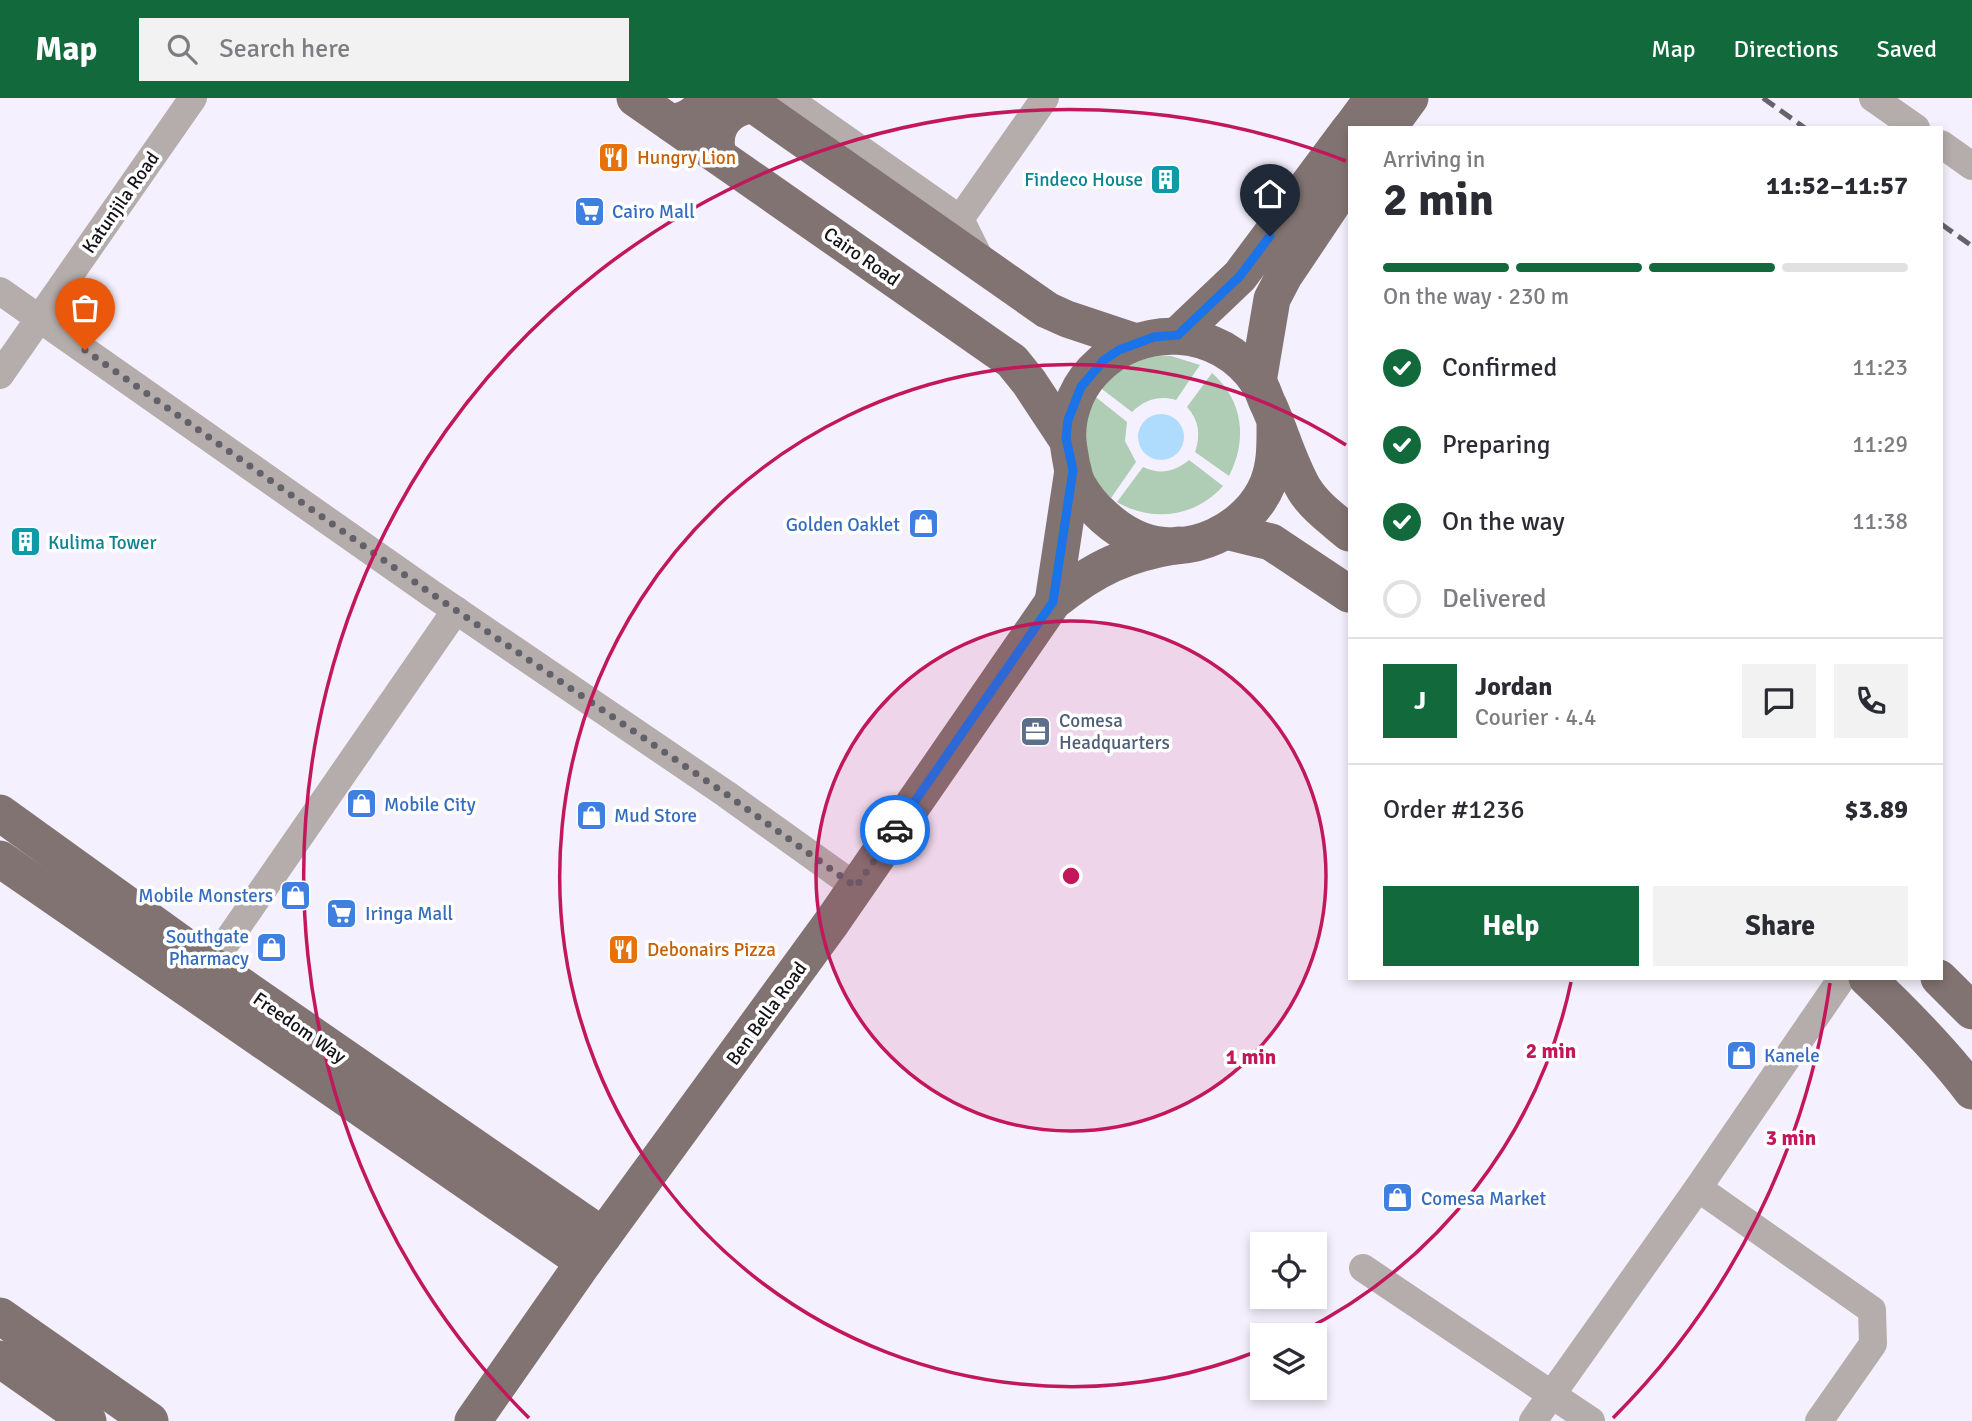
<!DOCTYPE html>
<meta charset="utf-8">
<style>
:root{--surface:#fff;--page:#f2f2f3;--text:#2b2b33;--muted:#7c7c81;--line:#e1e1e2;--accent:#126a3c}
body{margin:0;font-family:Signika,sans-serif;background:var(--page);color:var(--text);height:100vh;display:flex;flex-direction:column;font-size:26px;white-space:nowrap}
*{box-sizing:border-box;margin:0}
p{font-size:23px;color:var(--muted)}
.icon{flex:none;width:38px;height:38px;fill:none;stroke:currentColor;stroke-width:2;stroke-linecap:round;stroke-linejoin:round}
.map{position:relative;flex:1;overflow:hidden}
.drawer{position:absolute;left:1348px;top:28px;width:595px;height:854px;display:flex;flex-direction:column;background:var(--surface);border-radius:0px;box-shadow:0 4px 10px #0003}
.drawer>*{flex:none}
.controls{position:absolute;left:1250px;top:1134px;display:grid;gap:14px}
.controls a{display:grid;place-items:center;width:77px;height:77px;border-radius:0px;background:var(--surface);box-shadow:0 4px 10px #0003;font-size:35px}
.pin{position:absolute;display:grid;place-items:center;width:60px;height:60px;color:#fff;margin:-72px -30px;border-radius:50% 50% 50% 0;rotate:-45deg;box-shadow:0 0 7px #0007}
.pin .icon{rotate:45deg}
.courier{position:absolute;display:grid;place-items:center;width:70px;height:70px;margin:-35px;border:5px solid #1a73e8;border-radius:50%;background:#fff;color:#222;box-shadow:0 2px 9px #0007}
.overview em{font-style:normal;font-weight:800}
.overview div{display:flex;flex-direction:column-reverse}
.overview{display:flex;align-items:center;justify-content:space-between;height:119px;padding:0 35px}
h1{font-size:46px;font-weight:800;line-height:52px}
.bar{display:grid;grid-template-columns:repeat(4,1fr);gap:10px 7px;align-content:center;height:84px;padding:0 35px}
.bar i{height:9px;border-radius:5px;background:var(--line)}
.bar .on{background:var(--accent)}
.bar p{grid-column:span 4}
.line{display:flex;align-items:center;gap:18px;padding:0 35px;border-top:2px solid var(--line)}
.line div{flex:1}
.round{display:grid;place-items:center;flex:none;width:74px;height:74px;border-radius:0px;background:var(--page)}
ol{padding:0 35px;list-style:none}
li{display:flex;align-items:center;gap:21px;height:77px}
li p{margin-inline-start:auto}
li .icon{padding:7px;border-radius:50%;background:var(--accent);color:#fff;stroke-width:4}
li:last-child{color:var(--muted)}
li i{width:38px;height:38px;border:4px solid var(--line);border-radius:50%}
.primary-button{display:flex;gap:14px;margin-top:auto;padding:14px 35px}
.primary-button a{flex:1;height:80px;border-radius:0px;background:var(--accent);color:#fff;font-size:28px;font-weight:800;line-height:80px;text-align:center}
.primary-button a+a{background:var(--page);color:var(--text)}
header{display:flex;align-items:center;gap:42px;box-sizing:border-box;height:98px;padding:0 35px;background:var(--accent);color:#fff}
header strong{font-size:33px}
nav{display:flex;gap:38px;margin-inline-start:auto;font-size:24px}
.search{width:490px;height:63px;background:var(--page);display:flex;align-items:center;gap:18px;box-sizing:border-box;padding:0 24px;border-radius:0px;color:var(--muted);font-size:26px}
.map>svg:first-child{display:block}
.grass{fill:#aecdb4}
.water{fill:#afdcfc}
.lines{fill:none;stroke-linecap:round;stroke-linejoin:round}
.minor{stroke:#b5adac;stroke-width:28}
.major{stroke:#817371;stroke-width:37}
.rail{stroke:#65636b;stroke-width:5;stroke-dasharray:14 7;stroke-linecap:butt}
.done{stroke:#626068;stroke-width:7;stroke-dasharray:0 12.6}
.route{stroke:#1a73e8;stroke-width:9}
.ring{fill:none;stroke:#c2185b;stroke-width:3.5}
.labels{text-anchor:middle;stroke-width:7;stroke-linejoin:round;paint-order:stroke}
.food-label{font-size:19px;fill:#c56008;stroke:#fff;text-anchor:start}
.culture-label{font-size:19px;fill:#0d838f;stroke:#fff;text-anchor:end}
.street-label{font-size:19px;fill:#141218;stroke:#fff}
.shop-label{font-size:19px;fill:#366cbe;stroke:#fff;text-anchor:start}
.service-label{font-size:19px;fill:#4e5e75;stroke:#fff;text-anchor:start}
.centre{fill:#c2185b;stroke:#fff;stroke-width:3.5}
.ring-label{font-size:21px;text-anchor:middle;font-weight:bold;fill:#c2185b;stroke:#fff;stroke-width:7;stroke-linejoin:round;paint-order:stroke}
</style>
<header>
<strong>Map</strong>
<div class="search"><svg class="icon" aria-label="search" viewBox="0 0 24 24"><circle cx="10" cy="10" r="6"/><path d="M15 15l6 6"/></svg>Search here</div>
<nav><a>Map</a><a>Directions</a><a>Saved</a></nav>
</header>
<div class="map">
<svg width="1972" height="1323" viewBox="0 0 1972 1323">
<rect width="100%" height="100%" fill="#f4f0fd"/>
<!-- grass -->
<g class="grass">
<path d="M1153 257 1171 258 1200 267 1176 302C1158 297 1145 302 1132 314L1098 288 1121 268Z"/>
<path d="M1212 275C1243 302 1248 342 1229 378L1195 354C1201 337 1199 322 1187 309Z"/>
<path d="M1092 296 1127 324 1125 343 1136 364 1111 400 1092 379 1081 337Z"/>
<path d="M1189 362 1223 388C1195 419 1153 425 1117 404L1143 369C1160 377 1174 374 1189 362Z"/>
</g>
<!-- water -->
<circle class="water" cx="1161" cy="339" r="23"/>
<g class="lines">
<!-- minor -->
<g class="minor">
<path d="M787 0 960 121 982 165"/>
<path d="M1873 0 1916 30"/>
<path d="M1941 46 1972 68"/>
<path d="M960 121 1045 0"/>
<path d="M0 193 432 496 726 696 856 789"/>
<path d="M0 277 193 0"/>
<path d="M199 884 456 512"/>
<path d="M1698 1090 1872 1212 1873 1246 1819 1323"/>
<path d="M1363 1170 1591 1323"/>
<path d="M1533 1323 1698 1090 1842 880"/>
</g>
<!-- major -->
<g class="major">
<path d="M635 0 1012 263 1029 284 1066 340"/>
<path d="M744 0 1047 212 1067 221 1136 244"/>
<path d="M671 25C687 22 699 16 706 0"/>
<path d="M1351 30 1373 0"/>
<path d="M1388 30 1410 0"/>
<path d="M718 57C711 31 726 9 753 7"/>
<path d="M1178 237 1240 178 1349 32"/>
<path d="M1258 284 1272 201 1284 178 1349 81"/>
<path d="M1275 322C1275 344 1276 365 1268 385 1249 432 1189 461 1140 442 1115 432 1091 410 1078 387 1072 376 1071 362 1069 351 1064 324 1074 293 1093 273 1139 223 1220 227 1258 284 1263 291 1265 301 1269 308 1281 335 1289 365 1304 391 1315 409 1334 422 1349 435"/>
<path d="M1226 433 1271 444 1349 496"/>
<path d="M1053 504 1073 372"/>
<path d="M0 715 211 867 603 1138"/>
<path d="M0 761 584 1164"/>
<path d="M1867 880C1905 916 1941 952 1972 993"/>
<path d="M1939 880 1972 913"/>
<path d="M0 1218 150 1323"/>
<path d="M0 1261 88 1323"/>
<path d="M473 1323 584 1164 832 824 1053 504C1096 469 1126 456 1179 447"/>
</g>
<!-- rail -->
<g class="rail">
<path d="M1763 0 1805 30"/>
<path d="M1941 126 1972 148"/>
</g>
</g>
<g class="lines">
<!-- done -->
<path class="done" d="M85 252 432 496 726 696 856 789 895 732"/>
<!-- route -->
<path class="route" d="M895 732 1053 504 1073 372 1066 340 1068 322 1081 289 1104 262 1119 252 1154 239 1178 237 1240 178 1270 138"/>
</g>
<!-- distance rings -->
<circle cx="1071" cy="778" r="255" fill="#c2185b" fill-opacity=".12"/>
<g class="ring">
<circle cx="1071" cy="778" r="255"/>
<path d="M1571 884A511 511 0 0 1 1299 1235M1258 1253A511 511 0 1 1 1346 347"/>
<path d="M1830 885A766 766 0 0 1 1613 1320M529 1320A766 766 0 0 1 1346 63"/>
</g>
<!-- icons -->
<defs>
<symbol id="restaurant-square" viewBox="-11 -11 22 22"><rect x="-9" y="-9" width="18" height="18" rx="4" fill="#e8710a" stroke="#fff"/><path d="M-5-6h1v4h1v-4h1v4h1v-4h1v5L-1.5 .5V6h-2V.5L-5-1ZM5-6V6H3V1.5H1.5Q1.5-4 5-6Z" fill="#fff"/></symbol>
<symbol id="building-square" viewBox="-11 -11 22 22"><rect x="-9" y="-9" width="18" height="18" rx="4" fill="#0f9aa8" stroke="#fff"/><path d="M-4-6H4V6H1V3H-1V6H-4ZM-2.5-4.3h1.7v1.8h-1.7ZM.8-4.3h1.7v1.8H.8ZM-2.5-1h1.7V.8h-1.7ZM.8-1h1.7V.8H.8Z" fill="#fff"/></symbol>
<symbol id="supermarket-square" viewBox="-11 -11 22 22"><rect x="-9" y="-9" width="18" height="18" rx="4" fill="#3f7fe0" stroke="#fff"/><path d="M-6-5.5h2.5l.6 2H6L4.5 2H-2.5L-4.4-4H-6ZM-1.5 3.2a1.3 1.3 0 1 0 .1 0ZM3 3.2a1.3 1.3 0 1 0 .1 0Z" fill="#fff"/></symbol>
<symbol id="shop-square" viewBox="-11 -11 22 22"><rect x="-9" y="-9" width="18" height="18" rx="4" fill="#3f7fe0" stroke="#fff"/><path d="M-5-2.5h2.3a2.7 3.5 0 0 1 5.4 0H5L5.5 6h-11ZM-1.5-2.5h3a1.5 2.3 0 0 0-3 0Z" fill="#fff"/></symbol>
<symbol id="office-square" viewBox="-11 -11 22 22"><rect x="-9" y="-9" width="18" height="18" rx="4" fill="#5c6f8a" stroke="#fff"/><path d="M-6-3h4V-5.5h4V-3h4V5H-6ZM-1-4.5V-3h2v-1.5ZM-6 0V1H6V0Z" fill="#fff"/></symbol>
</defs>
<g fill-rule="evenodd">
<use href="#restaurant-square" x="596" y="42" width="35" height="35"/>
<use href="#building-square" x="1148" y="64" width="35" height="35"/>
<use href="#supermarket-square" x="572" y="96" width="35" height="35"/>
<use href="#shop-square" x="906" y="408" width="35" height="35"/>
<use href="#building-square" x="8" y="426" width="35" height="35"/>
<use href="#office-square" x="1018" y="616" width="35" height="35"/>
<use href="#shop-square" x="344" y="688" width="35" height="35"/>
<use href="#shop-square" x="574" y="700" width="35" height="35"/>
<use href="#shop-square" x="278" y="780" width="35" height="35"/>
<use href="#supermarket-square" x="324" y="798" width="35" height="35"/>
<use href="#shop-square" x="254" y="832" width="35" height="35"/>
<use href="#restaurant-square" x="606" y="834" width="35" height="35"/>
<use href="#shop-square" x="1724" y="940" width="35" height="35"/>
<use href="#shop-square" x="1380" y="1082" width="35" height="35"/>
</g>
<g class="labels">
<!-- food labels -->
<g class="food-label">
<text x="637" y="66">Hungry Lion</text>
<text x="647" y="858">Debonairs Pizza</text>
</g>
<!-- culture labels -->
<g class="culture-label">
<text x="1143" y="88">Findeco House</text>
<text x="48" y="451" text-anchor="start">Kulima Tower</text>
</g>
<!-- street labels -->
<g class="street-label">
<text transform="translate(120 104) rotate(-55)" y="7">Katunjila Road</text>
<text transform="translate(862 158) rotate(35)" y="7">Cairo Road</text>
<text transform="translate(766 915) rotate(-54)" y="7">Ben Bella Road</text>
<text transform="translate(300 929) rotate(35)" y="7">Freedom Way</text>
</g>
<!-- shop labels -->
<g class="shop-label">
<text x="612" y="120">Cairo Mall</text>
<text x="900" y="433" text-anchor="end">Golden Oaklet</text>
<text x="384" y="713">Mobile City</text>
<text x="614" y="724">Mud Store</text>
<text x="273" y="804" text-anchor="end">Mobile Monsters</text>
<text x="365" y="822">Iringa Mall</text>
<text x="249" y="845" text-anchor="end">Southgate<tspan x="249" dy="22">Pharmacy</tspan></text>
<text x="1764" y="964">Kanele</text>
<text x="1421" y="1107">Comesa Market</text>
</g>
<!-- service labels -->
<g class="service-label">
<text x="1059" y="629">Comesa<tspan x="1059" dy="22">Headquarters</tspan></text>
</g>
</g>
<circle cx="1071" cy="778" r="10" class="centre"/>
<g class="ring-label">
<text x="1551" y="960">2 min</text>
<text x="1251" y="966">1 min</text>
<text x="1791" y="1047">3 min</text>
</g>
</svg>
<div class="controls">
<a><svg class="icon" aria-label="locate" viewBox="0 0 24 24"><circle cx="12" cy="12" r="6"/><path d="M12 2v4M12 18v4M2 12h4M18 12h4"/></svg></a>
<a><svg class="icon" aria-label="layers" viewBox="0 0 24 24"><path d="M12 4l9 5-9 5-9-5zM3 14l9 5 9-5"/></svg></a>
</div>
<div class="pin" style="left:85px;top:252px;background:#ea580c"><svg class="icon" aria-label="bag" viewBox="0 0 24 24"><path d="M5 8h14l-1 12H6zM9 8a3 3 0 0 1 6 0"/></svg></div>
<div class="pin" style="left:1270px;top:138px;background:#1f2937"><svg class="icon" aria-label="home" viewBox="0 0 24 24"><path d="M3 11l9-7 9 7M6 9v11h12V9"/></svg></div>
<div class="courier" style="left:895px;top:732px"><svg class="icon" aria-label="car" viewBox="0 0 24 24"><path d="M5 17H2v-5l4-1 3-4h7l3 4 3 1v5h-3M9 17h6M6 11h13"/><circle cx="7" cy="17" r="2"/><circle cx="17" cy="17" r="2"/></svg></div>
<section class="drawer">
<div class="overview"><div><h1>2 min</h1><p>Arriving in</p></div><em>11:52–11:57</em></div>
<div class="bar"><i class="on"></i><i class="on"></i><i class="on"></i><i></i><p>On the way · 230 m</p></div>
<ol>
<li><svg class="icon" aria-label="check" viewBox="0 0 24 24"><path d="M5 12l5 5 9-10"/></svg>Confirmed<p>11:23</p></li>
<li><svg class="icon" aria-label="check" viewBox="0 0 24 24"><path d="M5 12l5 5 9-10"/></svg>Preparing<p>11:29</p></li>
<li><svg class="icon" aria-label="check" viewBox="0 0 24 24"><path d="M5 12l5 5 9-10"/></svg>On the way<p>11:38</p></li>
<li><i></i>Delivered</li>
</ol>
<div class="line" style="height:126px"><b class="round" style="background:var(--accent);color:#fff">J</b><div><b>Jordan</b><p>Courier · 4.4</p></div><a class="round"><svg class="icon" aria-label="chat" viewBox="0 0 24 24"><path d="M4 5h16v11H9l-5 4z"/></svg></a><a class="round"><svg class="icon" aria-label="phone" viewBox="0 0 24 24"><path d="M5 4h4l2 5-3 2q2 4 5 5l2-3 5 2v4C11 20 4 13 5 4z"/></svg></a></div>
<div class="line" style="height:91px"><div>Order #1236</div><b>$3.89</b></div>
<div class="primary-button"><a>Help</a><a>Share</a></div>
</section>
</div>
